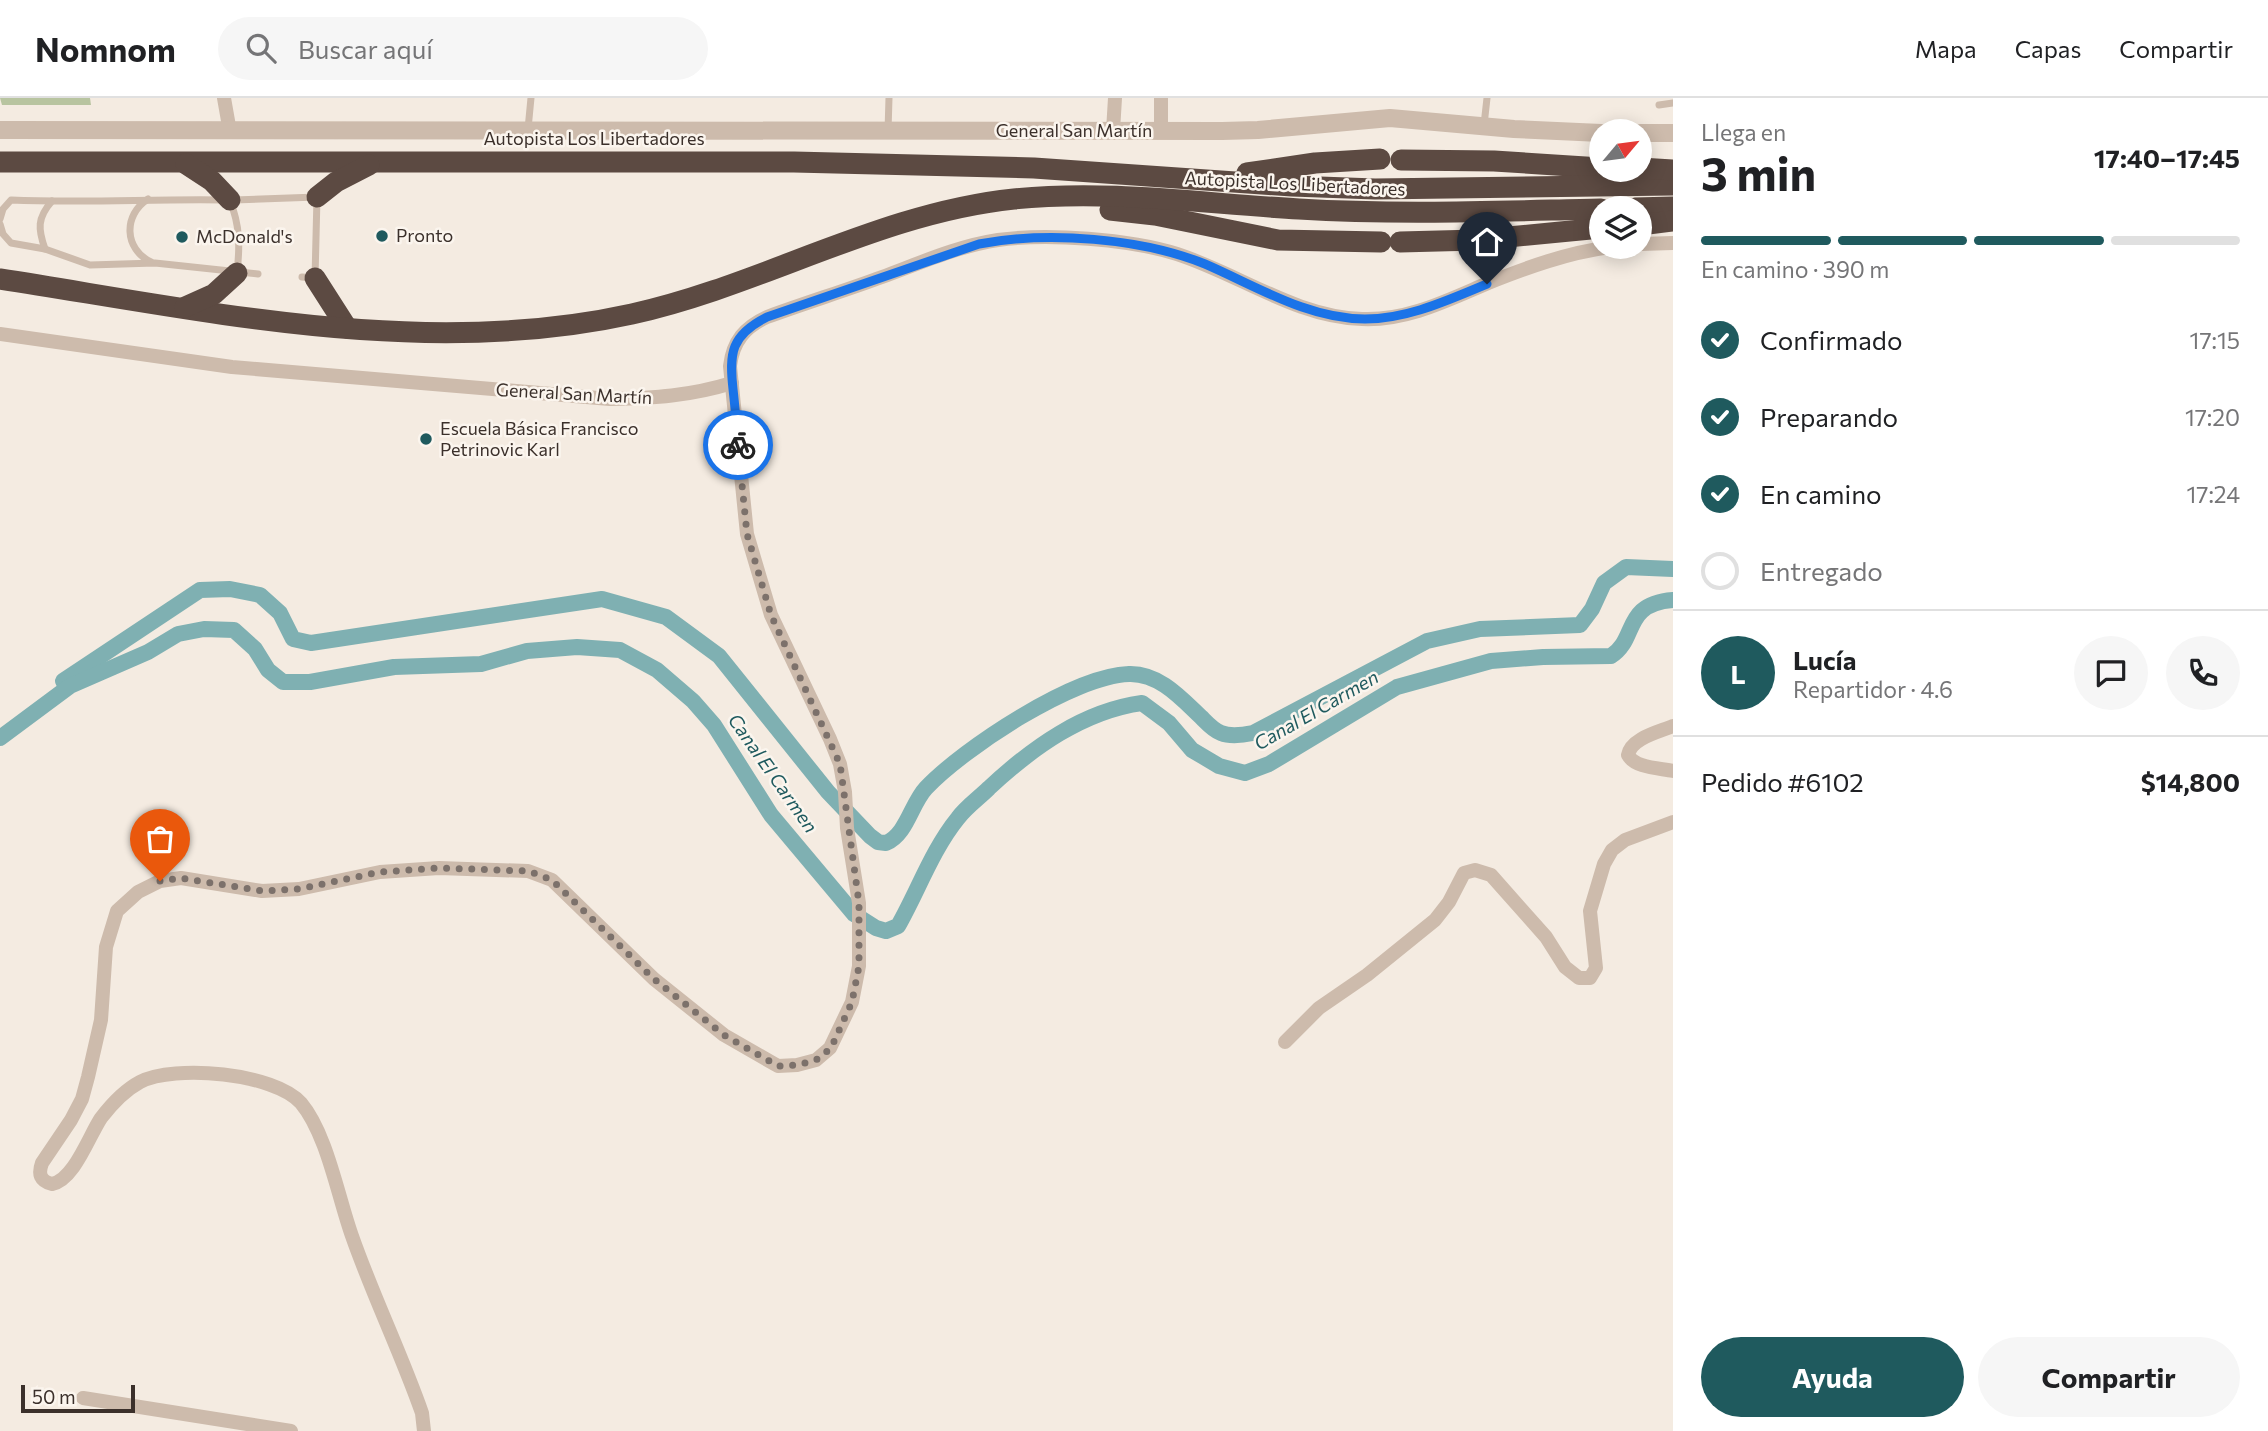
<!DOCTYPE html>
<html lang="es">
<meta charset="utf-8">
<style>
:root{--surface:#fff;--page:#f6f6f6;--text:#202124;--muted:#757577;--line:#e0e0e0;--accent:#1f5a5e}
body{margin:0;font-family:Commissioner,sans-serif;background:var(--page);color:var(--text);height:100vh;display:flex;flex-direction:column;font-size:26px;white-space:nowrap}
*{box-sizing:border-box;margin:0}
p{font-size:23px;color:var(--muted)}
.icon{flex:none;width:38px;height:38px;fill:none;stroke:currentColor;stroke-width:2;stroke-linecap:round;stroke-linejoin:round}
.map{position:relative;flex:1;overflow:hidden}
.details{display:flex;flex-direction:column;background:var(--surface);width:595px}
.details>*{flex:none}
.needle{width:46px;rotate:61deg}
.controls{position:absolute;left:1589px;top:21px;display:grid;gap:14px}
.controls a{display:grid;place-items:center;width:63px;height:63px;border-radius:50%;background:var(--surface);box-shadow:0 4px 18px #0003;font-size:35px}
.scale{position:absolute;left:21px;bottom:18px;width:114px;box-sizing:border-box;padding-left:7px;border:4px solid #3b302b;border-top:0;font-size:19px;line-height:24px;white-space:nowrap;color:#3b302b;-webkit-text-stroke:5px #fbf5ee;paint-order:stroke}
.pin{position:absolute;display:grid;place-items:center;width:60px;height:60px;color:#fff;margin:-72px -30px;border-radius:50% 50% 50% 0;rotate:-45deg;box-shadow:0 0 7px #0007}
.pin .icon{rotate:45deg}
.courier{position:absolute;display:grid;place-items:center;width:70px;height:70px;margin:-35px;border:5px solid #1a73e8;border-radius:50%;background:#fff;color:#222;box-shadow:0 2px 9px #0007}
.headline em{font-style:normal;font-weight:700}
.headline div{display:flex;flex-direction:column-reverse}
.headline{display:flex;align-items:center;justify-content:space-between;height:119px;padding:0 28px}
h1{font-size:46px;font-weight:700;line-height:52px}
.bar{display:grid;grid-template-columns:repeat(4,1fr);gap:10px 7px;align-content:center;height:84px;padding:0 28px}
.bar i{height:9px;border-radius:5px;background:var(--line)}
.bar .selected{background:var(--accent)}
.bar p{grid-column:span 4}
.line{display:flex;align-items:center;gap:18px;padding:0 28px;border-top:2px solid var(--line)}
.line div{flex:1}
.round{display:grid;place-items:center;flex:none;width:74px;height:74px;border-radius:37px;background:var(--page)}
ol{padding:0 28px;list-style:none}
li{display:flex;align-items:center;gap:21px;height:77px}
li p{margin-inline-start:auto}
li .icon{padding:7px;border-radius:50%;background:var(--accent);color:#fff;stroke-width:4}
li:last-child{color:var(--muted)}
li i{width:38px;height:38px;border:4px solid var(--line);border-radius:50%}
.button{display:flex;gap:14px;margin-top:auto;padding:14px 28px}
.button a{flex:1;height:80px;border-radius:42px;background:var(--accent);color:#fff;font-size:28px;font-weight:700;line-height:80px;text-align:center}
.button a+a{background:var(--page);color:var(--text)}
header{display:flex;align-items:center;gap:42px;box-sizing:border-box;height:98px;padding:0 35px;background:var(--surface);border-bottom:2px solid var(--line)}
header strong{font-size:33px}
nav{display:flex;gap:38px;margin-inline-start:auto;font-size:24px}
.search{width:490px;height:63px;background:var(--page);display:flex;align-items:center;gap:18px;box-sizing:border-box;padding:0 24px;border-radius:38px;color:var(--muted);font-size:26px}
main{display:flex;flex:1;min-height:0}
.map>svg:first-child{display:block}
.green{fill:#b8c4a0}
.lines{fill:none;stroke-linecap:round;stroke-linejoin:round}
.canal{stroke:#7fb0b2;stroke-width:16}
.service{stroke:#cdbbac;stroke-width:7}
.minor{stroke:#cdbbac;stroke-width:14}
.tertiary{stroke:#cdbbac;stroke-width:18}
.motorway{stroke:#5c4a42;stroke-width:21}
.done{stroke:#7c716b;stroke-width:7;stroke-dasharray:0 12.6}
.route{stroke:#1a73e8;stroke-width:9}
.poi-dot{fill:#1f5a5e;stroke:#fbf5ee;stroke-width:2.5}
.labels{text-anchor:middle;stroke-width:5;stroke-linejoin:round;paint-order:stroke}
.street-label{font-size:18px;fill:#3b302b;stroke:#fbf5ee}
.poi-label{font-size:18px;fill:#3b302b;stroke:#fbf5ee;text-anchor:start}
.water-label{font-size:19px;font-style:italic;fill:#1f5a5e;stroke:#fbf5ee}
</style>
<header>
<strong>Nomnom</strong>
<div class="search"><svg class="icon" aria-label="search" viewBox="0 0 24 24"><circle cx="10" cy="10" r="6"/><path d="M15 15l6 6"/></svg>Buscar aquí</div>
<nav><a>Mapa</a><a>Capas</a><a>Compartir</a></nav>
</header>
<main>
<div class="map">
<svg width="1673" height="1333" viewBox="0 0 1673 1333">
<rect width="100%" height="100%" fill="#f4ebe1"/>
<!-- green -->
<path class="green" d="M0 0H90L91 7H2Z"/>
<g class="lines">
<!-- canal -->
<g class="canal">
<path d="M63 583 200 492 230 491 260 497 280 515 293 541 311 545 602 501 666 519 719 558 828 694 870 738 878 744 886 745C907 736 911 706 926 690 964 650 1073 578 1129 576 1159 575 1181 600 1201 619 1207 625 1213 632 1221 635 1231 639 1243 637 1253 635L1427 543 1480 531 1580 527 1592 511 1604 485 1626 469 1673 471"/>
<path d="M0 640 70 588 148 554 178 536 204 531 234 532 255 551 268 572 283 584H310L394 569 481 566 527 553 577 549 620 552 657 572 693 603 714 627 771 717 854 816 876 830 886 833 898 828C918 793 932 752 958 720 966 709 979 700 989 690 1032 650 1083 613 1142 605L1169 625 1192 652 1219 668 1245 675 1269 666 1397 589 1491 563 1543 559 1611 558C1638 541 1622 506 1673 502"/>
</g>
<!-- service -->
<g class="service">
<path d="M1659 7 1673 5"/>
<path d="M1484 27 1487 0"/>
<path d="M528 31 531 0"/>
<path d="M888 33 889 0"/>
<path d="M148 101C123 117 124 151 151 164"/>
<path d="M234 102 317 99 315 180 302 179"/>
<path d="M230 103C240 127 240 149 237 174"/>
<path d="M0 121 3 111 11 102C81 105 152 101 222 102"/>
<path d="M0 126 3 136 11 145 45 151 90 167 155 165 258 176"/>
<path d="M45 151C38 131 37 120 52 103"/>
</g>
<!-- minor -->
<g class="minor">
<path d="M224 0 230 34"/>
<path d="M1161 0V33"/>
<path d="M1113 33 1115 0"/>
<path d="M1640 146 1673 145"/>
<path d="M0 236 232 269 610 301C654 300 690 298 732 285"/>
<path d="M1673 628C1659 634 1631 640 1628 657 1635 670 1659 670 1673 673"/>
<path d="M1285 944 1319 910 1367 877 1435 822 1449 804 1464 775 1475 772 1491 777 1546 839 1565 869 1579 880H1590L1596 870 1590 813 1604 766 1612 752 1625 742 1673 724"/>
<path d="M83 1300 291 1333"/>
<path d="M424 1333 422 1315C401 1255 373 1198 352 1138 338 1099 327 1036 301 1005 275 975 174 966 140 984 125 992 111 1007 101 1020 89 1038 74 1082 52 1086 40 1083 38 1076 42 1065L71 1022 82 1001 88 979 101 922 106 849 117 813 138 794 160 783 181 780 262 793 299 791 380 774 439 770 528 773 552 782 654 881 724 937 778 968 797 967 816 962 830 950 852 904 859 868V805L847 730 845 694 840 666 830 641 771 517 747 436 730 268C733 243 745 229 767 219 805 205 844 193 882 179 920 165 958 148 998 142 1048 135 1129 141 1177 156 1239 176 1296 219 1362 221 1407 223 1448 202 1488 185 1528 169 1567 155 1610 149"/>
</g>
<!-- tertiary -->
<g class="tertiary">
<path d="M0 32 1222 33 1258 32 1390 20 1514 31 1601 35"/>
<path d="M1640 35H1673"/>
</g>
<!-- motorway -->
<g class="motorway">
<path d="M1401 62 1494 63 1601 70"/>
<path d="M0 64H794L1034 70 1292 88 1375 91 1673 87"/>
<path d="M186 66 212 83 230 102"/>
<path d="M1640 70 1673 72"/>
<path d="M1247 75 1315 65 1380 61"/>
<path d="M317 99 336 84 369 67"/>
<path d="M1635 110 1673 109"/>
<path d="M1110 112 1155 117 1278 142 1381 144"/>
<path d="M1640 127 1673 123"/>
<path d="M1400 144 1477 142 1601 130"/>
<path d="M315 180 347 230"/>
<path d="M0 181C207 213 424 262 632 216 763 187 879 115 1014 101 1109 91 1205 106 1299 111 1400 117 1501 113 1601 111"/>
<path d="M185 209 214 196 237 175"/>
</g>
</g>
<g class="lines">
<!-- done -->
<path class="done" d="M160 783 181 780 262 793 299 791 380 774 439 770 528 773 552 782 654 881 724 937 778 968 797 967 816 962 831 950 852 904 859 868V805L840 666 771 517 747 436 738 347"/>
<!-- route -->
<path class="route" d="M738 347C737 328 735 310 733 291 729 255 731 237 767 219L979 146C1048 133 1141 140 1205 166 1256 188 1308 221 1365 221 1408 221 1448 202 1487 186"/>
</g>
<!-- markers -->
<g class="poi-dot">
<circle cx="382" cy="138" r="7"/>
<circle cx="182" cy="139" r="7"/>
<circle cx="426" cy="341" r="7"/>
</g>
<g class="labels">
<!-- street labels -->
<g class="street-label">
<text x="1074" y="39">General San Martín</text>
<text x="594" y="47">Autopista Los Libertadores</text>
<text transform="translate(1295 86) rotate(3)" y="6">Autopista Los Libertadores</text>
<text transform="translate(574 296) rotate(3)" y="6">General San Martín</text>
</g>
<!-- poi labels -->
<g class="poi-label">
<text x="396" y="144">Pronto</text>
<text x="196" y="145">McDonald's</text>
<text x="440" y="337">Escuela Básica Francisco<tspan x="440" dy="21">Petrinovic Karl</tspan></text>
</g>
<!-- water labels -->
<g class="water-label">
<text transform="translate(1316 612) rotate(-30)" y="7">Canal El Carmen</text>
<text transform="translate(773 675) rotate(55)" y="7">Canal El Carmen</text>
</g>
</g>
</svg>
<div class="controls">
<a><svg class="needle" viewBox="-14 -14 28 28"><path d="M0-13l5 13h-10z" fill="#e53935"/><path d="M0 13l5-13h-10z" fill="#757577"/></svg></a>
<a><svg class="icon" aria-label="layers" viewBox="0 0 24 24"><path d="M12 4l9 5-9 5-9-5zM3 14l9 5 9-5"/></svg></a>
</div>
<div class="scale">50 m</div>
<div class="pin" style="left:160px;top:783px;background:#ea580c"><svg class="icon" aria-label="bag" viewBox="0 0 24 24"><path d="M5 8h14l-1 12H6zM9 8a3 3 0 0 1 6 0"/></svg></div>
<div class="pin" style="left:1487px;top:186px;background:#1f2937"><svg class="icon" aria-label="home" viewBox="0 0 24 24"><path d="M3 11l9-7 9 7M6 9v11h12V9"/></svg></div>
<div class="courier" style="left:738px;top:347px"><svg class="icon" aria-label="bike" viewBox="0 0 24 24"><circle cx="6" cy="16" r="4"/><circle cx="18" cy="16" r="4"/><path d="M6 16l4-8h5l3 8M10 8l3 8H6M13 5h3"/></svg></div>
</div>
<section class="details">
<div class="headline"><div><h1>3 min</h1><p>Llega en</p></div><em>17:40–17:45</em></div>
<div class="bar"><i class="selected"></i><i class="selected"></i><i class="selected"></i><i></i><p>En camino · 390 m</p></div>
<ol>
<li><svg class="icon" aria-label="check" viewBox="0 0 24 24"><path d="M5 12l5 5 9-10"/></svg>Confirmado<p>17:15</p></li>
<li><svg class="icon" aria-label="check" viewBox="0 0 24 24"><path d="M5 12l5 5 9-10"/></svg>Preparando<p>17:20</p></li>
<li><svg class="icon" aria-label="check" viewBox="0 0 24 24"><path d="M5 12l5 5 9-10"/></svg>En camino<p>17:24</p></li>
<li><i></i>Entregado</li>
</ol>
<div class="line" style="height:126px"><b class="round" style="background:var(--accent);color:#fff">L</b><div><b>Lucía</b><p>Repartidor · 4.6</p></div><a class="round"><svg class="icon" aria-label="chat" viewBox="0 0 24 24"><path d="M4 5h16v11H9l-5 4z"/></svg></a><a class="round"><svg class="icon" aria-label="phone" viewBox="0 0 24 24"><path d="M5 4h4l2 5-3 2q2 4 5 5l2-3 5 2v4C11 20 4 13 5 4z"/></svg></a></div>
<div class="line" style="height:91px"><div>Pedido #6102</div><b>$14,800</b></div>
<div class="button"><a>Ayuda</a><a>Compartir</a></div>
</section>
</main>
